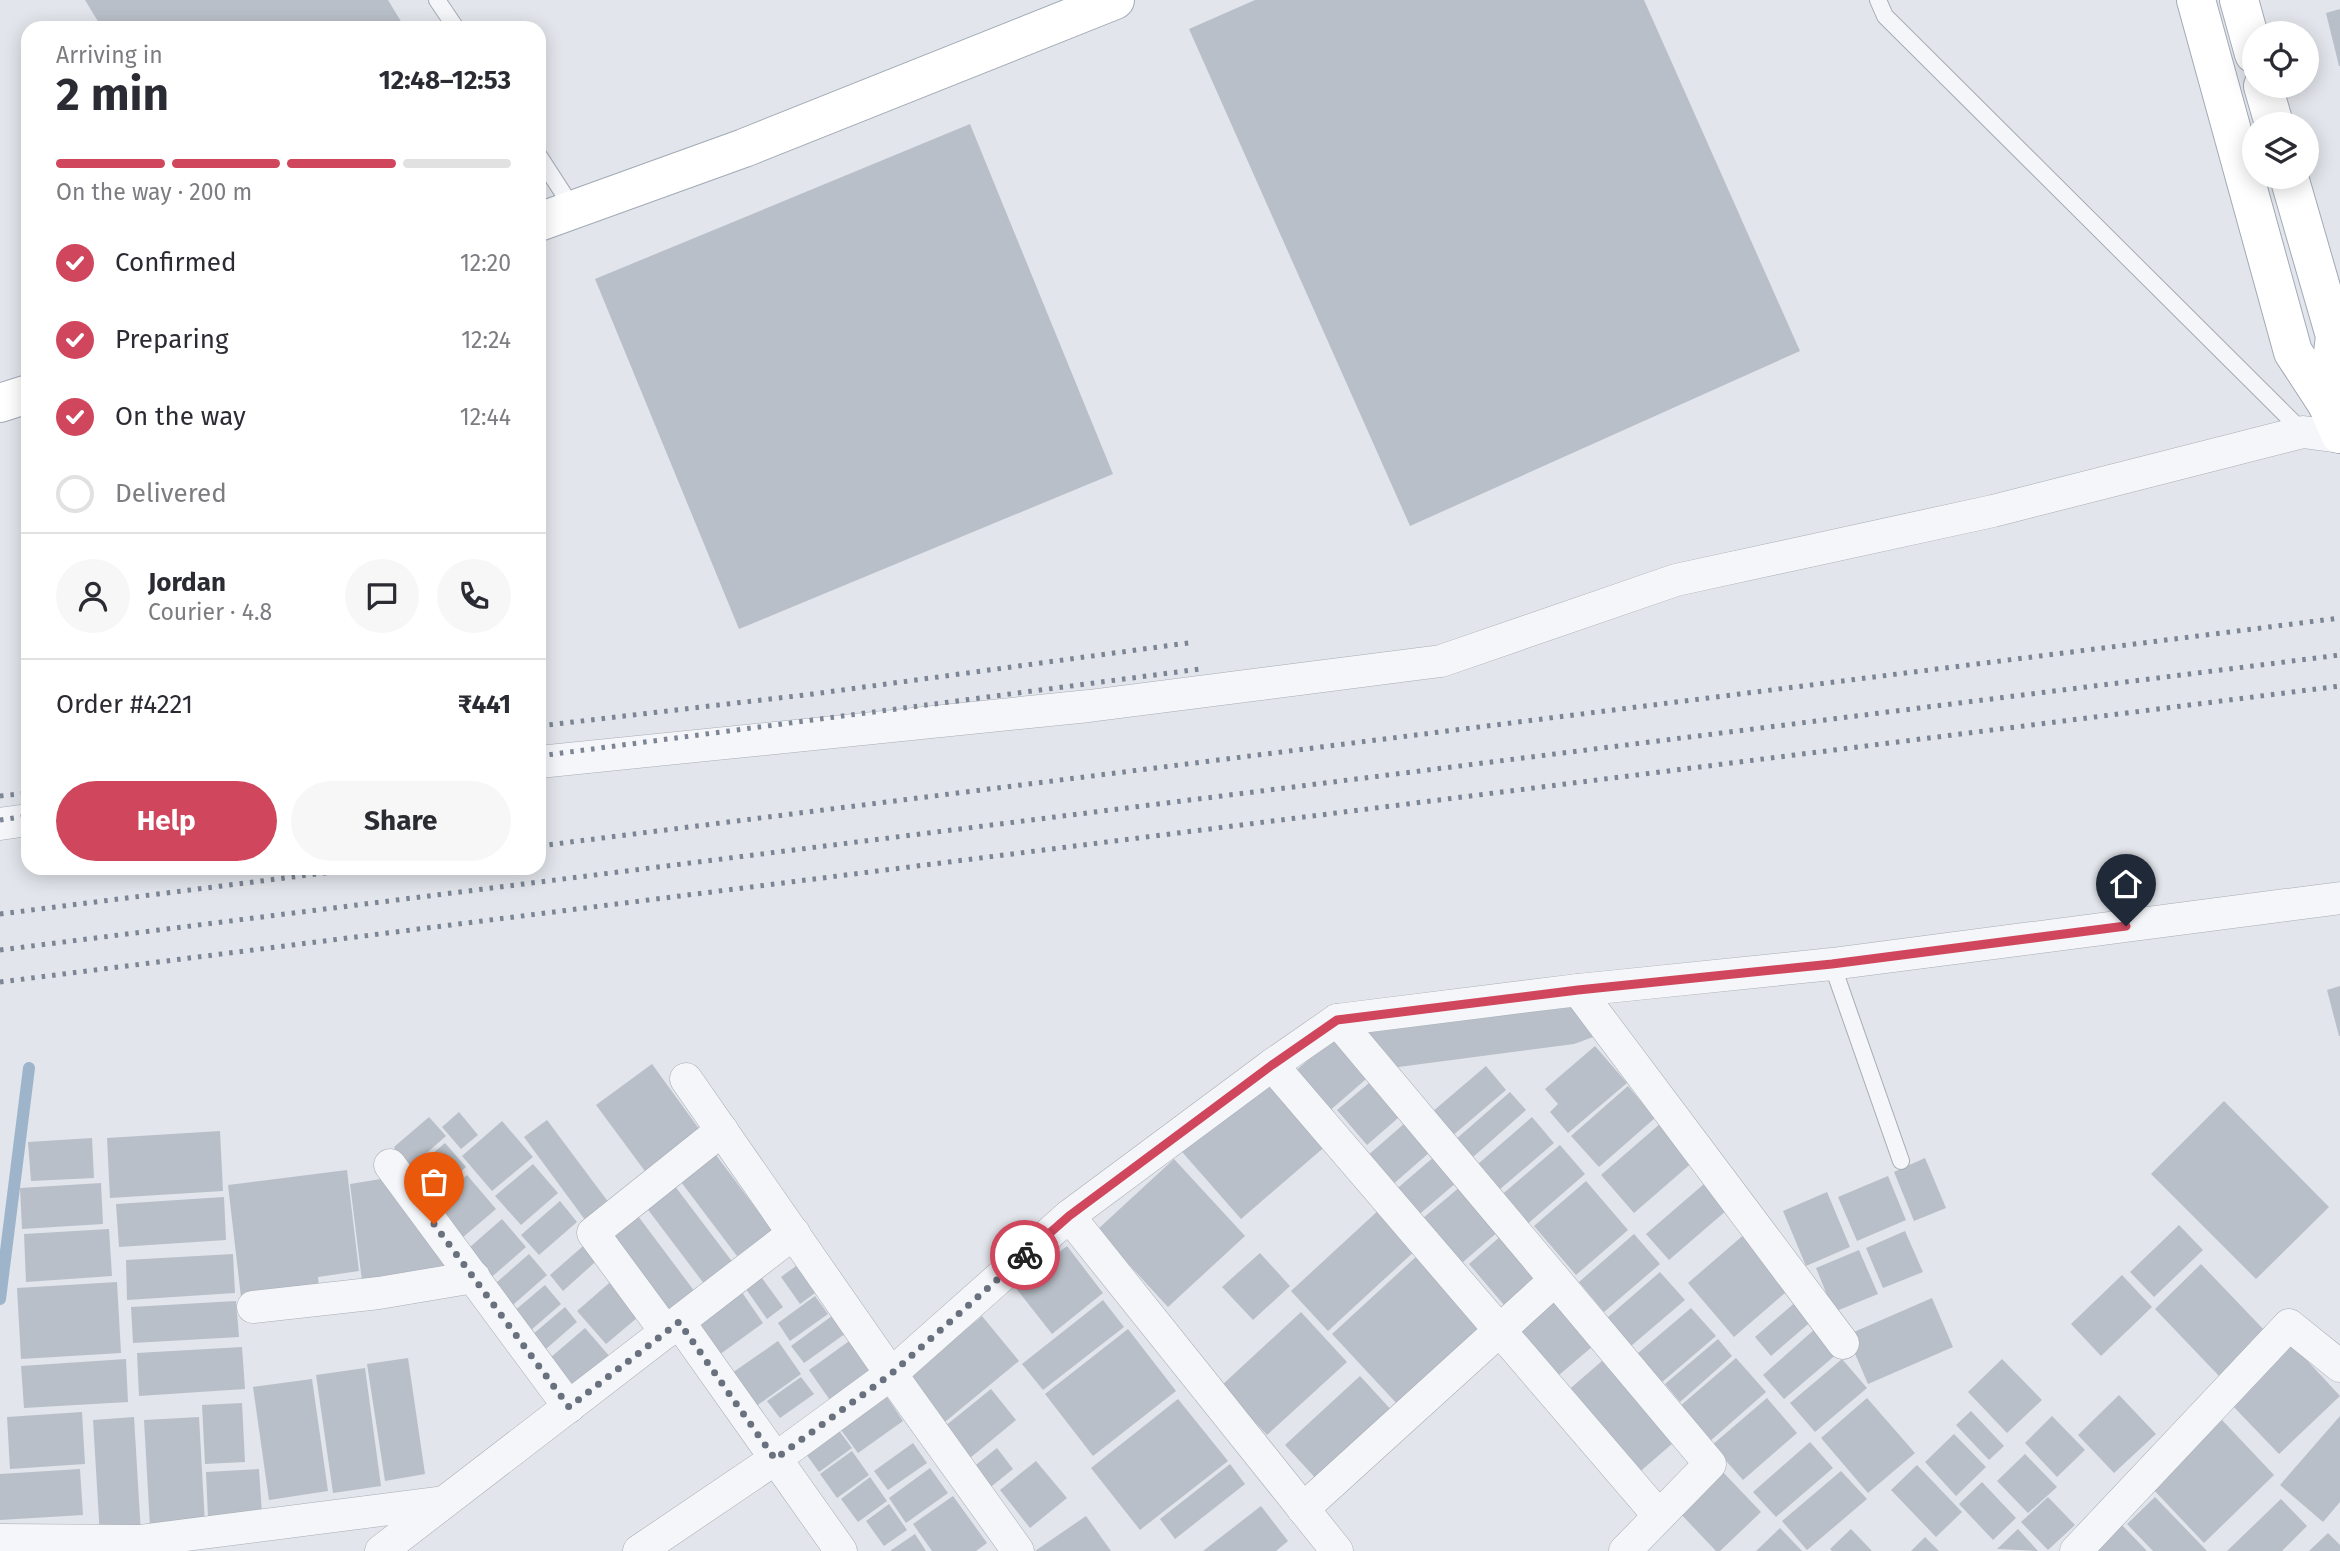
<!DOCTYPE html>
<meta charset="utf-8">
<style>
:root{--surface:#fff;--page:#f7f7f7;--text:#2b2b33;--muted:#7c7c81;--line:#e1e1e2;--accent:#d0475d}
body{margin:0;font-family:"Fira Sans",sans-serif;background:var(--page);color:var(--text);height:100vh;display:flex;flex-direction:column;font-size:26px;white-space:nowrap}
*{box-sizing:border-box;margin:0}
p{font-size:23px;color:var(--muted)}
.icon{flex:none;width:38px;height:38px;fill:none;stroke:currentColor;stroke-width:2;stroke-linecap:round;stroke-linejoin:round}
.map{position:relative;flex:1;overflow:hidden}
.details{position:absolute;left:21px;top:21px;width:525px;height:854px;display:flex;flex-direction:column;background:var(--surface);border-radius:21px;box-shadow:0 4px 18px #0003}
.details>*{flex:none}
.tools{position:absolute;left:2242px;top:21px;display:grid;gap:14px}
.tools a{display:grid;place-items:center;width:77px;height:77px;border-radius:50%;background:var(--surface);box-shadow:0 4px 18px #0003;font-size:35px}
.pin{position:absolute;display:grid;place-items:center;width:60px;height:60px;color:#fff;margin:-72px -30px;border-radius:50% 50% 50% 0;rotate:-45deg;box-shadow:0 0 7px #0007}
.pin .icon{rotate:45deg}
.courier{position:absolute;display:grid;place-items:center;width:70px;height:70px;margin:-35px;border:5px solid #d0475d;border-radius:50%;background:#fff;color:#222;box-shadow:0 2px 9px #0007}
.overview em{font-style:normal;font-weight:700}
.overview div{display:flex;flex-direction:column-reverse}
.overview{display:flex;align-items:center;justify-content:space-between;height:119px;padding:0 35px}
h1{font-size:46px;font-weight:700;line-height:52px}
.bar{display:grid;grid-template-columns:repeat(4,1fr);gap:10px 7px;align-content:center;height:84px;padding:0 35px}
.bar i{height:9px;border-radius:5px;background:var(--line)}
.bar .active{background:var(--accent)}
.bar p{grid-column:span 4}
.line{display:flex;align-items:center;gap:18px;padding:0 35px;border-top:2px solid var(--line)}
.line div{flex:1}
.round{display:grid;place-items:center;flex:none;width:74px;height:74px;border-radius:37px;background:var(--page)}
ol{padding:0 35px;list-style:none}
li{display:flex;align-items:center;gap:21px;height:77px}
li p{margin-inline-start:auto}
li .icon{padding:7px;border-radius:50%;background:var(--accent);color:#fff;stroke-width:4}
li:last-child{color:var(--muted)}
li i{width:38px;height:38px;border:4px solid var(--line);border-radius:50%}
.cta{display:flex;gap:14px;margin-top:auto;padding:14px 35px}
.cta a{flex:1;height:80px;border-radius:42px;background:var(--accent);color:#fff;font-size:28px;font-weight:700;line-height:80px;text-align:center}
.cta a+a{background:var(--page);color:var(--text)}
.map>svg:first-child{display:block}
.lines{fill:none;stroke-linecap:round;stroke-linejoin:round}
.stream{stroke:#9db4cb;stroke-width:12}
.building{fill:#b9bfc8}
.lane-casing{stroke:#a7acb5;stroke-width:18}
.street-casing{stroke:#a7acb5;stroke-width:33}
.primary-casing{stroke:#a1aab6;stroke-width:40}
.lane{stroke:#f5f6f9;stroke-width:16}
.street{stroke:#f5f6f9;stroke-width:32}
.primary{stroke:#fff;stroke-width:38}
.rail{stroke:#7b8594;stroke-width:5;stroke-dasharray:3.5 7;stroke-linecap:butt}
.done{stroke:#6a717e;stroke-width:7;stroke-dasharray:0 12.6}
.route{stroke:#d0475d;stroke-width:9}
</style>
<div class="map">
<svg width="2340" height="1551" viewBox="0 0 2340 1551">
<rect width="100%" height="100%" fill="#e2e5eb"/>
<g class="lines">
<!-- stream -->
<path class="stream" d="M0 1299 29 1068"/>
</g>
<!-- building -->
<g class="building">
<path d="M85 0H388L405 28H102Z"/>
<path d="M1255 0H1644L1800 351 1410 526 1189 29Z"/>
<path d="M2340 9V66H2339L2326 13Z"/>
<path d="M970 124 1113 474 739 629 595 279Z"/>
<path d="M2340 986V1036H2339L2327 990Z"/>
<path d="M1566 1001 1596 1036 1574 1044 1391 1068 1358 1021Z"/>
<path d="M1339 1033 1373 1073 1327 1113 1293 1073Z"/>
<path d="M1595 1046 1627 1083 1568 1133 1550 1112 1558 1104 1545 1089Z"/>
<path d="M652 1064 705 1137 650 1178 596 1105Z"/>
<path d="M1486 1066 1506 1090 1445 1142 1425 1118Z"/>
<path d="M1375 1078 1405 1112 1367 1145 1337 1110Z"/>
<path d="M1272 1080 1328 1144 1241 1219 1176 1145Z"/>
<path d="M1628 1086 1655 1118 1599 1167 1571 1136Z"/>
<path d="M1510 1092 1526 1110 1464 1165 1447 1147Z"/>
<path d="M2224 1101 2329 1207 2256 1279 2151 1174Z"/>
<path d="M459 1112 478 1135 461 1149 442 1127Z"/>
<path d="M429 1117 446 1136 406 1171 394 1147Z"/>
<path d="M1532 1117 1554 1143 1492 1196 1470 1171Z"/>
<path d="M547 1120 615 1211 591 1228 524 1137Z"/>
<path d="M502 1121 533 1157 492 1191 462 1156Z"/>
<path d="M1405 1123 1430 1152 1391 1186 1366 1157Z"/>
<path d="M1661 1123 1694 1161 1634 1213 1601 1175Z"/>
<path d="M220 1131 223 1191 110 1198 107 1138Z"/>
<path d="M92 1138 94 1178 31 1181 28 1142Z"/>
<path d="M445 1143 466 1167 426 1202 405 1177Z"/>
<path d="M1560 1145 1585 1174 1524 1227 1499 1197Z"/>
<path d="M710 1147 772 1230 737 1256 675 1174Z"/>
<path d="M1435 1156 1457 1182 1415 1218 1393 1192Z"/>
<path d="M1925 1158 1946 1208 1914 1221 1894 1172Z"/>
<path d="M1174 1159 1245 1236 1168 1307 1097 1230Z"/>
<path d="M533 1164 558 1193 521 1225 495 1196Z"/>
<path d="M347 1170 359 1271 318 1277 319 1287 241 1297 228 1185Z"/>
<path d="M467 1175 496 1209 455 1244 426 1210Z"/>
<path d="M1888 1176 1906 1220 1857 1241 1838 1197Z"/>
<path d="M393 1177 466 1273 363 1289 350 1184Z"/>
<path d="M671 1181 737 1268 708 1289 643 1203Z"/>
<path d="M1586 1181 1628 1230 1576 1275 1534 1226Z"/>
<path d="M101 1183 103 1224 22 1229 20 1188Z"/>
<path d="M1704 1184 1727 1210 1669 1260 1646 1234Z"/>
<path d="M1461 1186 1500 1230 1455 1269 1416 1224Z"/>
<path d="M1827 1192 1850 1247 1806 1266 1783 1211Z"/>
<path d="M224 1197 226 1240 119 1247 116 1204Z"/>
<path d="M560 1201 577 1222 539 1255 521 1235Z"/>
<path d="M632 1208 698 1296 666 1320 600 1232Z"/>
<path d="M1381 1208 1418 1248 1328 1331 1291 1291Z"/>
<path d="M502 1219 526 1247 486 1282 462 1254Z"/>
<path d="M2179 1225 2203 1250 2154 1297 2130 1272Z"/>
<path d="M109 1229 112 1276 26 1282 24 1234Z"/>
<path d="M1905 1231 1923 1272 1883 1288 1866 1248Z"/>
<path d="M1747 1232 1793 1286 1734 1337 1688 1283Z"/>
<path d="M1503 1234 1539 1276 1504 1305 1469 1264Z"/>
<path d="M1634 1234 1660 1264 1604 1312 1579 1282Z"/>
<path d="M590 1240 603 1255 563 1291 550 1275Z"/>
<path d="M1067 1246 1103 1293 1052 1334 1015 1287Z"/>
<path d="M1859 1250 1878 1294 1834 1312 1816 1268Z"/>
<path d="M1260 1253 1290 1286 1253 1320 1222 1287Z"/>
<path d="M233 1254 235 1293 127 1300 126 1260Z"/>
<path d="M529 1254 547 1275 507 1310 489 1289Z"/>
<path d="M1418 1255 1485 1328 1400 1407 1332 1334Z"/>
<path d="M2201 1264 2266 1332 2220 1377 2155 1309Z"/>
<path d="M796 1266 815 1293 800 1304 781 1277Z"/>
<path d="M757 1271 783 1307 767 1319 741 1282Z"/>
<path d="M1660 1272 1685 1300 1624 1352 1600 1324Z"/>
<path d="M2122 1275 2152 1307 2101 1356 2071 1324Z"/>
<path d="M615 1278 644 1312 606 1344 577 1311Z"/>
<path d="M117 1282 121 1353 21 1359 17 1288Z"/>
<path d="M545 1285 561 1304 523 1337 506 1318Z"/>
<path d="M739 1288 763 1323 719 1355 694 1320Z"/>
<path d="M1559 1294 1599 1341 1559 1375 1519 1329Z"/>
<path d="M815 1296 828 1314 790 1341 778 1323Z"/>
<path d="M1932 1298 1953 1347 1868 1384 1847 1335Z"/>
<path d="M1103 1300 1124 1327 1043 1390 1022 1364Z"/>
<path d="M1798 1300 1814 1319 1771 1356 1755 1337Z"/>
<path d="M236 1301 239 1337 133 1343 131 1307Z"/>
<path d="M565 1307 577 1322 539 1355 526 1340Z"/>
<path d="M1691 1308 1716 1336 1661 1383 1637 1354Z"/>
<path d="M1301 1312 1347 1362 1267 1435 1221 1386Z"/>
<path d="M836 1313 849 1331 804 1363 791 1346Z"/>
<path d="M982 1316 1019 1361 940 1426 903 1381Z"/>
<path d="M585 1328 611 1358 568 1394 543 1364Z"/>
<path d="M1816 1328 1838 1353 1784 1399 1763 1375Z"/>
<path d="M1128 1329 1176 1391 1093 1456 1045 1394Z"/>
<path d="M852 1339 878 1375 834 1406 809 1370Z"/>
<path d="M1718 1339 1732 1356 1680 1402 1665 1384Z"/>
<path d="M778 1341 801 1374 755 1407 732 1373Z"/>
<path d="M2291 1343 2340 1396 2279 1454 2229 1402Z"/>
<path d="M242 1347 245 1389 139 1396 137 1353Z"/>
<path d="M408 1358 425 1474 385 1481 367 1364Z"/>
<path d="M1736 1358 1766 1392 1709 1442 1679 1407Z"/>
<path d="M126 1359 128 1402 24 1408 21 1366Z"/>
<path d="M1842 1359 1867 1388 1815 1432 1790 1403Z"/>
<path d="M2002 1359 2042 1400 2007 1433 1968 1392Z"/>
<path d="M1602 1361 1673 1443 1636 1475 1565 1393Z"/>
<path d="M365 1368 381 1486 333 1493 316 1375Z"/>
<path d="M1360 1376 1395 1414 1320 1483 1285 1445Z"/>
<path d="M801 1377 814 1394 780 1418 767 1401Z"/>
<path d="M312 1379 328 1491 269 1500 253 1387Z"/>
<path d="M991 1389 1016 1420 970 1458 944 1427Z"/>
<path d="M2119 1395 2156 1434 2114 1473 2078 1435Z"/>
<path d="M887 1397 903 1421 858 1453 841 1430Z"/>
<path d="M1767 1398 1797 1433 1743 1480 1712 1445Z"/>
<path d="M1867 1398 1915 1453 1868 1493 1821 1438Z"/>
<path d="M1178 1399 1228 1461 1140 1530 1091 1468Z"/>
<path d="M242 1403 245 1462 205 1464 202 1405Z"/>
<path d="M1971 1411 2004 1446 1989 1460 1956 1425Z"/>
<path d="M82 1412 85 1464 10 1469 7 1417Z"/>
<path d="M2052 1416 2085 1450 2057 1477 2025 1443Z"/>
<path d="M2340 1416V1502L2323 1522 2280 1485Z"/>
<path d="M134 1417 141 1534 100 1537 93 1420Z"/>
<path d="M199 1417 205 1524 150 1527 144 1420Z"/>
<path d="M2222 1420 2274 1475 2204 1543 2152 1488Z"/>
<path d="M834 1424 852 1448 819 1472 801 1447Z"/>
<path d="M1954 1434 1986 1467 1956 1496 1925 1462Z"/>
<path d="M1810 1442 1833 1468 1776 1517 1753 1492Z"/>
<path d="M913 1443 927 1463 888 1490 874 1471Z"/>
<path d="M997 1448 1013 1469 982 1494 966 1473Z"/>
<path d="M852 1451 869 1475 837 1498 820 1474Z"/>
<path d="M2025 1454 2057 1487 2028 1513 1997 1481Z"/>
<path d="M1036 1461 1067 1498 1030 1528 1000 1490Z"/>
<path d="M1230 1464 1245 1484 1175 1539 1160 1519Z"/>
<path d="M1917 1465 1962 1512 1936 1537 1891 1490Z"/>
<path d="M930 1468 948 1493 906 1523 889 1498Z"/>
<path d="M80 1469 83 1515 0 1520V1474Z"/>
<path d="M259 1469 262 1514 208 1517 206 1472Z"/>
<path d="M1720 1469 1761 1512 1720 1551H1716L1677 1510Z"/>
<path d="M1841 1471 1867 1499 1807 1550 1782 1521Z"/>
<path d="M870 1477 887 1501 858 1522 841 1499Z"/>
<path d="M1982 1482 2016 1518 1993 1540 1959 1504Z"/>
<path d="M953 1496 987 1543 976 1551H932L913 1524Z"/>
<path d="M2048 1497 2075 1525 2048 1550 2021 1522Z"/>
<path d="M2155 1497 2207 1551H2153L2127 1524Z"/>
<path d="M2281 1499 2307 1526 2282 1551H2227Z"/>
<path d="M889 1504 907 1530 884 1546 866 1521Z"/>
<path d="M1261 1506 1288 1541 1276 1551H1203Z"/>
<path d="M1086 1516 1111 1551H1035Z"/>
<path d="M2117 1520 2147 1551H2092Z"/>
<path d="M1780 1528 1802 1551H1756Z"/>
<path d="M1851 1529 1872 1551H1832L1830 1549Z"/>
<path d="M2018 1529 2038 1551 1997 1549Z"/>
<path d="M2328 1533 2340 1545V1551H2309Z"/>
<path d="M915 1534 926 1551H890Z"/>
<path d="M1925 1537 1939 1551H1911Z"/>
</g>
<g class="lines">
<defs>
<g id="lane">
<path d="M437 0 456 28"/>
<path d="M1878 0 1885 16 2303 432"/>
<path d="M539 156 574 210"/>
<path d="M1832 964 1901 1161"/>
</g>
<g id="street">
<path d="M539 762 1089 706 1441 661 1676 580 1993 511 2303 432 2340 437"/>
<path d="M0 824 28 820"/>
<path d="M1578 990 1843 1343"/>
<path d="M1337 1020 1710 1464 1625 1551"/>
<path d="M1272 1065 1659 1516"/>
<path d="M686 1079 891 1374 1018 1551"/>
<path d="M390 1165 569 1407"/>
<path d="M1069 1216 1337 1551"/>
<path d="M253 1307 379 1293 474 1277"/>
<path d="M679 1322 841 1551"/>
<path d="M666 1332 593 1233 722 1130"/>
<path d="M1303 1509 1555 1280"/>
<path d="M0 1540 139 1541 444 1502"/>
<path d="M381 1551 794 1233"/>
<path d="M639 1551 775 1459 891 1374 1069 1216 1272 1065 1337 1020 1578 990 1832 964 2340 898"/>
<path d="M2076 1551 2289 1325 2340 1366"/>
</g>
<g id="primary">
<path d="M2196 0 2293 352 2327 404 2340 434"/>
<path d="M2239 0 2254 54"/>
<path d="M2263 86 2274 124"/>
<path d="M2289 177 2335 336 2327 404"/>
<path d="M539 222 744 148 1115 0"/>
<path d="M0 403 28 394"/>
</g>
</defs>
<!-- lane casing -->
<use href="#lane" class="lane-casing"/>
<!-- street casing -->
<use href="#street" class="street-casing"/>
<!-- primary casing -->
<use href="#primary" class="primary-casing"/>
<!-- lane -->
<use href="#lane" class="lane"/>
<!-- street -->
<use href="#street" class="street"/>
<!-- primary -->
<use href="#primary" class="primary"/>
<!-- rail -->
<g class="rail">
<path d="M539 726 813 694 1195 642"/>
<path d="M539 756 1200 669"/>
<path d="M0 796 28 793"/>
<path d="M0 820 28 816"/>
<path d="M539 846 2340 618"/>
<path d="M0 914 364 868"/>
<path d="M0 950 2340 655"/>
<path d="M0 982 2340 686"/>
</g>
</g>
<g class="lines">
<!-- done -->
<path class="done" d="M434 1224 569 1407 679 1322 775 1459 891 1374 1025 1255"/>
<!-- route -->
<path class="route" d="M1025 1255 1069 1216 1272 1065 1337 1020 1578 990 1832 964 2126 926"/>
</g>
</svg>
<div class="tools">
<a><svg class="icon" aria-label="locate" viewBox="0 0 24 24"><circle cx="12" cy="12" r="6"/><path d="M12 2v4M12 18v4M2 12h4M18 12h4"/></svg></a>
<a><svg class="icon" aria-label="layers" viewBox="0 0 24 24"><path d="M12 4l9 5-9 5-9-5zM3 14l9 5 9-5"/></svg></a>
</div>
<div class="pin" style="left:434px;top:1224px;background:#ea580c"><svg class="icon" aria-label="bag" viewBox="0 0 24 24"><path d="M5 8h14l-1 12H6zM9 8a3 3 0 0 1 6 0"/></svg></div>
<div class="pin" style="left:2126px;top:926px;background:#1f2937"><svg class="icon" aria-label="home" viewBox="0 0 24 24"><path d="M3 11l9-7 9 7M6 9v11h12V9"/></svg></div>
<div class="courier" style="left:1025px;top:1255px"><svg class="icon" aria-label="bike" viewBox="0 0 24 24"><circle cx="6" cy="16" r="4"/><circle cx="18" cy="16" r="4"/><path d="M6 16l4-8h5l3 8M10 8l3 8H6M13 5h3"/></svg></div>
<section class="details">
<div class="overview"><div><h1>2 min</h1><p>Arriving in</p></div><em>12:48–12:53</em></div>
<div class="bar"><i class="active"></i><i class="active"></i><i class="active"></i><i></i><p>On the way · 200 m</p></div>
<ol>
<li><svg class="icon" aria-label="check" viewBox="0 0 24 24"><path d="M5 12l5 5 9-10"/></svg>Confirmed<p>12:20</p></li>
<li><svg class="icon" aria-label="check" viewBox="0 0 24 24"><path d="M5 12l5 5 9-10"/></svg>Preparing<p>12:24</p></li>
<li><svg class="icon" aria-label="check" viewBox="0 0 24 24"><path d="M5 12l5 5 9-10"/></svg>On the way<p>12:44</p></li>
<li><i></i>Delivered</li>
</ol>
<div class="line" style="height:126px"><a class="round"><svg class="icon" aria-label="person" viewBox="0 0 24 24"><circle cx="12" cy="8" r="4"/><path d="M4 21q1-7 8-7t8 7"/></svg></a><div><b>Jordan</b><p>Courier · 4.8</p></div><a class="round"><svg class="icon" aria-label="chat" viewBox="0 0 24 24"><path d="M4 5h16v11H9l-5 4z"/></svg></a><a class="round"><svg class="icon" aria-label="phone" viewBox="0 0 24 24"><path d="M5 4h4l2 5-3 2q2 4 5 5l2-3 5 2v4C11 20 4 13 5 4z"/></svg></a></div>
<div class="line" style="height:91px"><div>Order #4221</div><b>₹441</b></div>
<div class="cta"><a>Help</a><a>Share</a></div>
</section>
</div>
